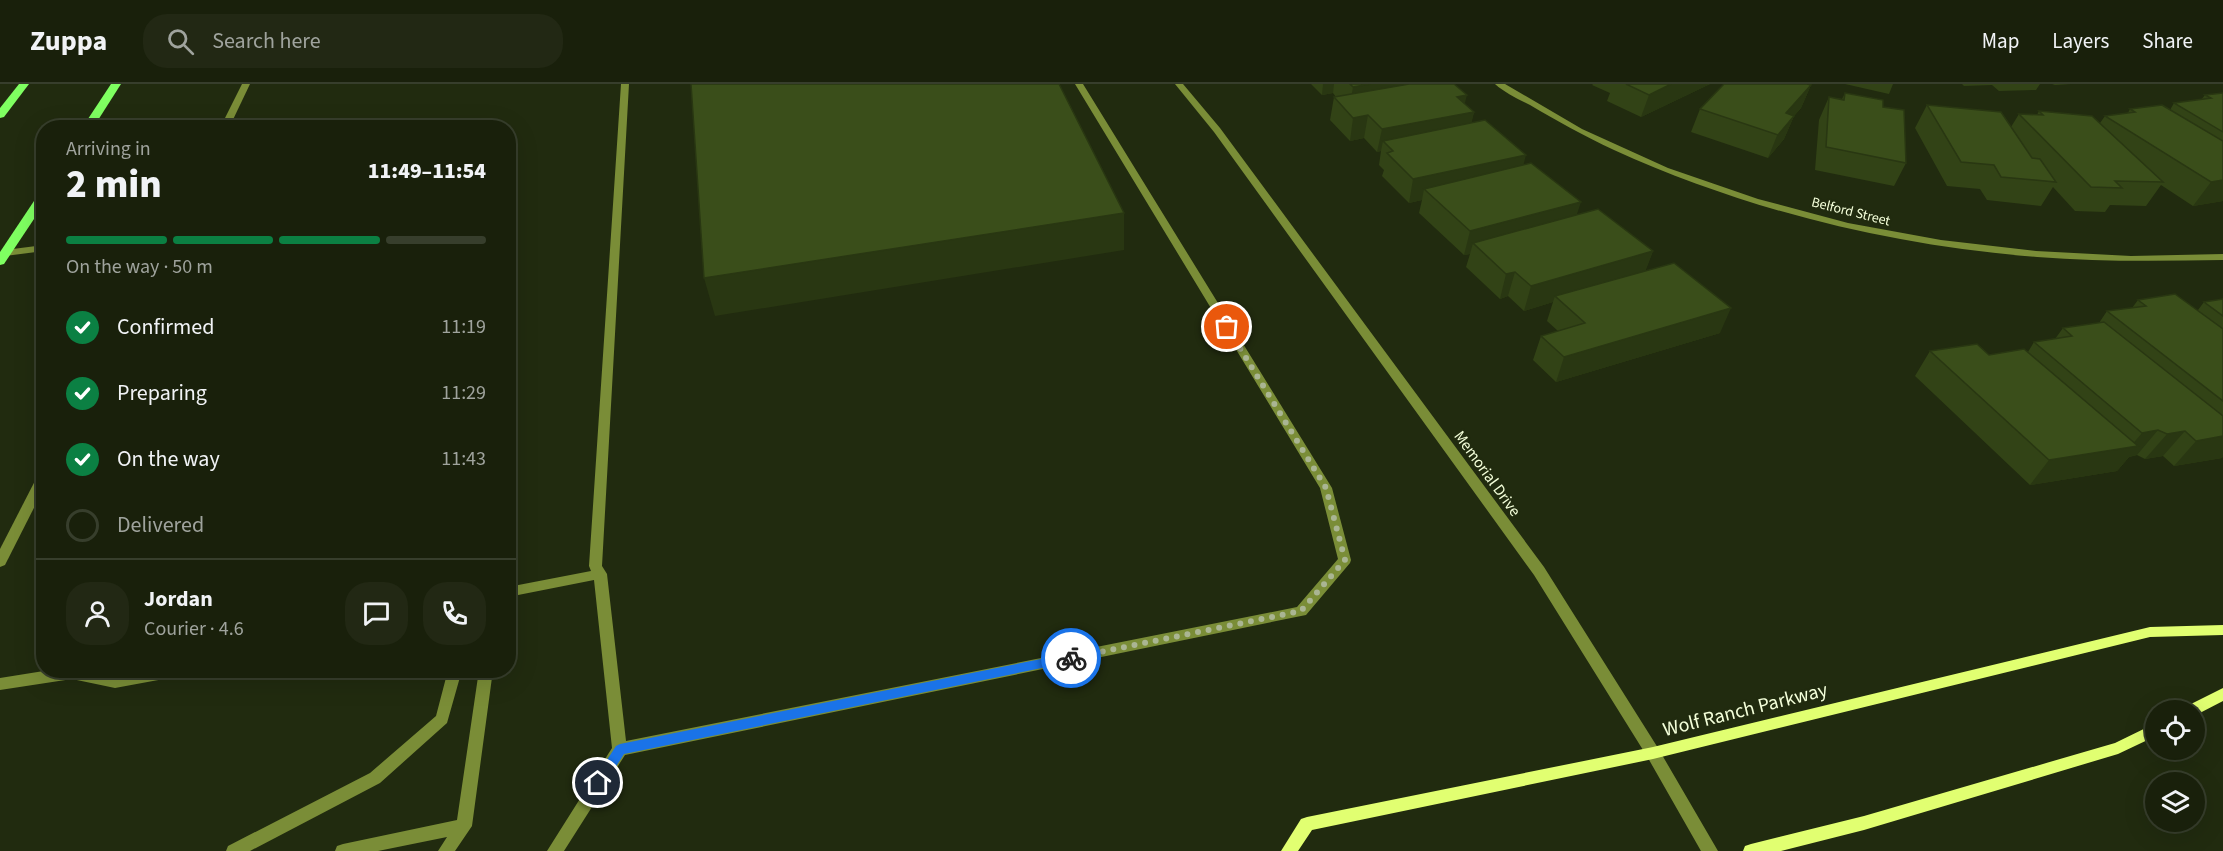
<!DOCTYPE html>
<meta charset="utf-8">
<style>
:root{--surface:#19200b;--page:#222814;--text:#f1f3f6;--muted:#9fa39d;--line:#373e2c;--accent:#0b8043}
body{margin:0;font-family:"Source Sans 3",sans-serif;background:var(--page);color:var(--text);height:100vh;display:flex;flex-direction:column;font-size:22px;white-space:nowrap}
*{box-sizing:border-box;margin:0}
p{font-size:20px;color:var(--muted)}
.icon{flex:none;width:33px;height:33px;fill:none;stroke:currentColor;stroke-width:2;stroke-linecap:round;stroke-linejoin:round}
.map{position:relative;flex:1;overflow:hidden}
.side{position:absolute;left:36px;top:36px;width:480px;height:558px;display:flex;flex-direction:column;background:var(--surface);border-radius:24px;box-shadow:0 6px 24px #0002,0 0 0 2px var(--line)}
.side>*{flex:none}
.tools{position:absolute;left:2145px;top:616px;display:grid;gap:12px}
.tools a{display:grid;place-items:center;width:60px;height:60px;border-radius:50%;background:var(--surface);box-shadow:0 6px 24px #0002,0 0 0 2px var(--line);font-size:30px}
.pin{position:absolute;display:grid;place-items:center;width:51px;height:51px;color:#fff;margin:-26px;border:3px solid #fff;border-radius:50%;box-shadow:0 2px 6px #0007}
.courier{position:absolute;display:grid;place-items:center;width:60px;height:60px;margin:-30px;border:4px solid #1a73e8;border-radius:50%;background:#fff;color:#222;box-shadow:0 2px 8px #0007}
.headline em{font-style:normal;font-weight:800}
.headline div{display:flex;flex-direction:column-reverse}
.headline{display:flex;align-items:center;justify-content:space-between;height:102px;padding:0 30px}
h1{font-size:39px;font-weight:800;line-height:45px}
.bar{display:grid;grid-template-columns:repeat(4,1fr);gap:9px 6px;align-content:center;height:72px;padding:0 30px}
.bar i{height:8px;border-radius:4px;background:var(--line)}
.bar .active{background:var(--accent)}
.bar p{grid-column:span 4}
.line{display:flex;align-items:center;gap:15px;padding:0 30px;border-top:2px solid var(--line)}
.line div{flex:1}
.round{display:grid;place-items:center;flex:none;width:63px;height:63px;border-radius:24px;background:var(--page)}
ol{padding:0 30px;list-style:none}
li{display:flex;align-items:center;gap:18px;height:66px}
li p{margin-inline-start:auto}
li .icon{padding:6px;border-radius:50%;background:var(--accent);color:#fff;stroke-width:4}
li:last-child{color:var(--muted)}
li i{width:33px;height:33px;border:3px solid var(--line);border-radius:50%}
header{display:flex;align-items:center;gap:36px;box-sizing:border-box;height:84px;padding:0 30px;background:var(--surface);border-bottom:2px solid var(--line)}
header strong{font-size:28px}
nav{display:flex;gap:33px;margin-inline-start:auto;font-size:21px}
.search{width:420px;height:54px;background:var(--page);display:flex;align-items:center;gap:15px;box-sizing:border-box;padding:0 21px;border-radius:24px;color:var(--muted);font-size:22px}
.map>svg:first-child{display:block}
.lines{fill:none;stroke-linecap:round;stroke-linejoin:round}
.lane{fill:#7a8d37;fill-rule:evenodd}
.street{fill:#7a8d37;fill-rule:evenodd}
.secondary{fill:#e1ff71;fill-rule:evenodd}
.primary{fill:#7fff61;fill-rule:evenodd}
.wall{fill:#324316}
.shaded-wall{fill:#293712}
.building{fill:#3a4e1a;stroke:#293712;stroke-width:1.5}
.route{fill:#1a73e8}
.done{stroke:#aab593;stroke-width:6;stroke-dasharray:0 10.8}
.labels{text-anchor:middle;stroke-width:4.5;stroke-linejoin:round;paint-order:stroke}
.far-street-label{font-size:14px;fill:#f4ffda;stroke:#212b0f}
.street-label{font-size:16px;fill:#f4ffda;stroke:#212b0f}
.near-street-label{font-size:20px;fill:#f4ffda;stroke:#212b0f}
</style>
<header>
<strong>Zuppa</strong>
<div class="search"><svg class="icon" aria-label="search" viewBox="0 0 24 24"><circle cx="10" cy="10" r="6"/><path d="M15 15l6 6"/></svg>Search here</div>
<nav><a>Map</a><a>Layers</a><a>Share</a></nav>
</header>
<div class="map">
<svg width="2223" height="767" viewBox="0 0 2223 767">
<rect width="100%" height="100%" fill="#212b0f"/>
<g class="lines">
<!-- lane -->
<g class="lane">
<path d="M242 0H250L229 44H220Z"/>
<path d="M621 0H629L602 482 607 490 626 657 1297 523 1338 475 1320 404 1075 0H1083L1332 404 1351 476 1350 479 1306 531 1301 532 625 671 564 767H547L612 664 594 496 508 513V503L591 487 589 482Z"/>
<path d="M44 161V167L5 172 0 169 5 166Z"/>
<path d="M44 387V404L5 481 0 483V465L38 391Z"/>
<path d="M50 586H88L115 592 146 586H187L185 590 180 592 115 604 72 595 0 606V594Z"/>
<path d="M448 586H462L447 639 380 699 250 767H226L228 762 370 689 436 632Z"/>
<path d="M479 586H493L472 742 455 767H438L447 753 378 767H335L337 762 343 760 457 736Z"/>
</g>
<!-- street -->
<g class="street">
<path d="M1175 0H1183L1220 44 1544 483 1658 664 1718 767H1701L1648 674 1534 491 1214 48Z"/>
<path d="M1495 0H1505L1582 45 1668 84 1758 115 1848 139 1941 156 2036 167 2131 172 2223 170V176C2161 177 2099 178 2037 173 1892 162 1746 126 1614 66 1584 52 1557 37 1530 21 1518 15 1505 9 1495 0Z"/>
</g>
<!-- secondary -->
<g class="secondary">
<path d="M2223 541V551L2150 553 1653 675 1312 746 1298 767H1281L1301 735 1307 733 1653 663 2150 543Z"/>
<path d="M2223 604V617L2194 632V627H2183L2185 623Z"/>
<path d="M2156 639V652L2118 670 1864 746 1781 767H1743L1745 762 1751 760 1864 732 2115 659Z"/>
</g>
<!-- primary -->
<g class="primary">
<path d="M19 0H29L4 33 0 34V24Z"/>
<path d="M111 0H121L93 44H82Z"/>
<path d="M44 107V120L4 180 0 181V168L40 108Z"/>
</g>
</g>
<!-- wall -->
<g class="wall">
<path d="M1311 0H1454L1465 20 1474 28 1471 39 1524 81 1577 131 1653 167 1645 187 1720 249 1556 298 1533 276 1541 252 1558 247 1547 237 1553 218 1524 227 1508 212 1500 215 1466 183 1470 170 1464 171 1419 129 1422 116 1409 119 1382 92 1384 86 1379 81 1381 67 1377 68 1364 54 1350 57 1330 36 1334 13H1336L1333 9 1322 11Z"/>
<path d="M1593 0H1710L1641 33 1607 17 1610 9 1592 1Z"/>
<path d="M1845 0H1893L1889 10Z"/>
<path d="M1962 0H2040L2036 6 1999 7 1992 1 1964 2Z"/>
<path d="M2052 0H2071L2055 1Z"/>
<path d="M1811 1 1801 24 1794 32 1784 55 1768 74 1691 48 1700 25Z"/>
<path d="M1845 9 1883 23 1906 79 1894 102 1815 86 1819 36 1829 13 1842 15Z"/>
<path d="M2223 9V117L2193 122 2161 101 2146 122 2110 121 2105 128 2075 127 2053 103 2041 122 1987 116 1980 105 1947 102 1915 44 1927 21 2011 43 2019 30 2037 31 2039 27 2100 39 2105 32 2128 29 2130 25 2170 26 2174 19 2201 16 2205 11Z"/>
<path d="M2223 215V372L2222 374 2174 382 2163 372 2145 375 2137 371 2129 373 2117 387 2030 401 1915 292 1930 267 1989 271 2028 268 2034 258 2055 255 2063 244 2099 239 2107 227 2132 224 2138 216 2198 226 2204 218Z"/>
</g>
<!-- shaded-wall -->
<g class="shaded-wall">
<path d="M1323 0H1334L1333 9 1322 11Z"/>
<path d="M1370 0H1433L1349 26 1353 3Z"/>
<path d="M1671 0H1710L1641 33 1649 11Z"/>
<path d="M1811 1 1801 24 1784 43 1794 32 1784 55 1768 74 1786 29Z"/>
<path d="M1467 11 1462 30 1474 28 1469 51 1383 57 1381 67 1377 68 1382 45 1457 13Z"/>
<path d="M1368 31 1364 54 1350 57 1353 34Z"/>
<path d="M1526 71 1520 94 1424 105 1422 116 1409 119 1413 95Z"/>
<path d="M2223 96V117L2193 122 2211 98Z"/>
<path d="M1581 118 1573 142 1473 159 1470 170 1464 171 1470 147Z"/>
<path d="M1124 129V166L715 232 704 194Z"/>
<path d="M1653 167 1644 191 1555 212 1553 218 1524 227 1531 202Z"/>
<path d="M1515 188 1508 212 1500 215 1506 190Z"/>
<path d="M1731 224 1720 249 1556 298 1564 273Z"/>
<path d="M2158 346 2137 371 2129 373 2117 387 2030 401 2049 376 2130 363 2142 349Z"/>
<path d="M2185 347 2163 372 2145 375 2167 350Z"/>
<path d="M2223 349V372L2222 374 2174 382 2196 357Z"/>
</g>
<!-- building -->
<g class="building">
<path d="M691 0H1059L1124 129 704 194Z"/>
<path d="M1350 0H1370L1353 3Z"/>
<path d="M1409 0H1454L1467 11 1457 13 1474 28 1382 45 1368 31 1353 34 1334 13Z"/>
<path d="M1626 0H1671L1649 11Z"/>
<path d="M1724 0H1807L1811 1 1786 29 1794 32 1778 51 1700 25Z"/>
<path d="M1845 9 1883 16V23L1904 26 1906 79 1826 63 1829 13 1844 16Z"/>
<path d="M2223 9V48L2174 19 2211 14 2205 11Z"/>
<path d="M1927 21 2001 28 2032 74 2040 75 2056 98 2001 93 1994 81 1961 78Z"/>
<path d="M2162 21 2223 57V96L2211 98 2105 32 2135 28 2130 25Z"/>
<path d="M2039 27 2092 32 2163 98 2115 97 2122 104 2091 103 2019 30 2043 31Z"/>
<path d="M1485 36 1526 71 1413 95 1387 69 1393 67 1383 57Z"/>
<path d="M1531 79 1581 118 1470 147 1424 105Z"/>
<path d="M1598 125 1653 167 1531 202 1515 188 1506 190 1473 159Z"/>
<path d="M1674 179 1731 224 1564 273 1541 252 1585 239 1555 212Z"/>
<path d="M2175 210 2223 245V317L2107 227 2146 222 2138 216Z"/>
<path d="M2223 215V232L2204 218Z"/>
<path d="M2104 238 2223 332V352L2196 357 2185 347 2167 350 2158 346 2142 349 2034 258 2072 252 2063 244Z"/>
<path d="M1977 260 1989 271 2024 265 2138 362 2049 376 1930 267Z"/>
</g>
<!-- route -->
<path class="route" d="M1071 569 1077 574 1071 578 624 670 603 703 598 705 592 699 616 662 620 660Z"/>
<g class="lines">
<!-- done -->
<path class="done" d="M1071 574 1301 527 1345 476 1326 404 1227 243"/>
</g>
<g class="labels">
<!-- far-street labels -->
<g class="far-street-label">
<text transform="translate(1851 127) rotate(14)" y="5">Belford Street</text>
</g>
<!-- street labels -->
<g class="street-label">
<text transform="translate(1488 389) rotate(54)" y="6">Memorial Drive</text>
</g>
<!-- near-street labels -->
<g class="near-street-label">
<text transform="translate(1745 625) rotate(-14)" y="7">Wolf Ranch Parkway</text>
</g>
</g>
</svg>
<div class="tools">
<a><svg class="icon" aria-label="locate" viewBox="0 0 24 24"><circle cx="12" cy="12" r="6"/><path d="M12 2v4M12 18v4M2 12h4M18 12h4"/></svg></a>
<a><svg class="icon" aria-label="layers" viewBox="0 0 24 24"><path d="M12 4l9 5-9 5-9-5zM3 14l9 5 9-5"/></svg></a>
</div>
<div class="pin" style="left:1227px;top:243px;background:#ea580c"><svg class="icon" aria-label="bag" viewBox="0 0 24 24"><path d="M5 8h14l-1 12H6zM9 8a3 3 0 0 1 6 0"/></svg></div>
<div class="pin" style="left:598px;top:699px;background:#1f2937"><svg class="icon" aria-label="home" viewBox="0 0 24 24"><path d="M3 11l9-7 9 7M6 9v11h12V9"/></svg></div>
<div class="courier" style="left:1071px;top:574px"><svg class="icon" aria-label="bike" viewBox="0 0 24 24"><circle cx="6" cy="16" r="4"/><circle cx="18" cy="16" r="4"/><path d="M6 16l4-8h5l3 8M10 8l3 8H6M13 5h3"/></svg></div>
<section class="side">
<div class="headline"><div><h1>2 min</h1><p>Arriving in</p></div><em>11:49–11:54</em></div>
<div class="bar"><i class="active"></i><i class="active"></i><i class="active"></i><i></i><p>On the way · 50 m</p></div>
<ol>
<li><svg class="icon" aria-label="check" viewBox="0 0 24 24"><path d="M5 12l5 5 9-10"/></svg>Confirmed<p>11:19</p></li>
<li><svg class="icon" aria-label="check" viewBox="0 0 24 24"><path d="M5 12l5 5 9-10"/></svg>Preparing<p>11:29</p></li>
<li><svg class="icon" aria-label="check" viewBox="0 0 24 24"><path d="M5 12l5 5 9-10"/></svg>On the way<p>11:43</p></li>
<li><i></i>Delivered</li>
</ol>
<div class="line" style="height:108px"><a class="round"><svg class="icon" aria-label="person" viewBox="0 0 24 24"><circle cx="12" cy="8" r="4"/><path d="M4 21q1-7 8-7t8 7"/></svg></a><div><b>Jordan</b><p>Courier · 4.6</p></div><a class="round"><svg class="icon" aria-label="chat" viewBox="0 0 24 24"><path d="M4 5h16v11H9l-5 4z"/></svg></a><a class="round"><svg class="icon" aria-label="phone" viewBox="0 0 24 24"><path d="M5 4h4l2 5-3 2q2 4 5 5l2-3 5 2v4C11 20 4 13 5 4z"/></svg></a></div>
</section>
</div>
